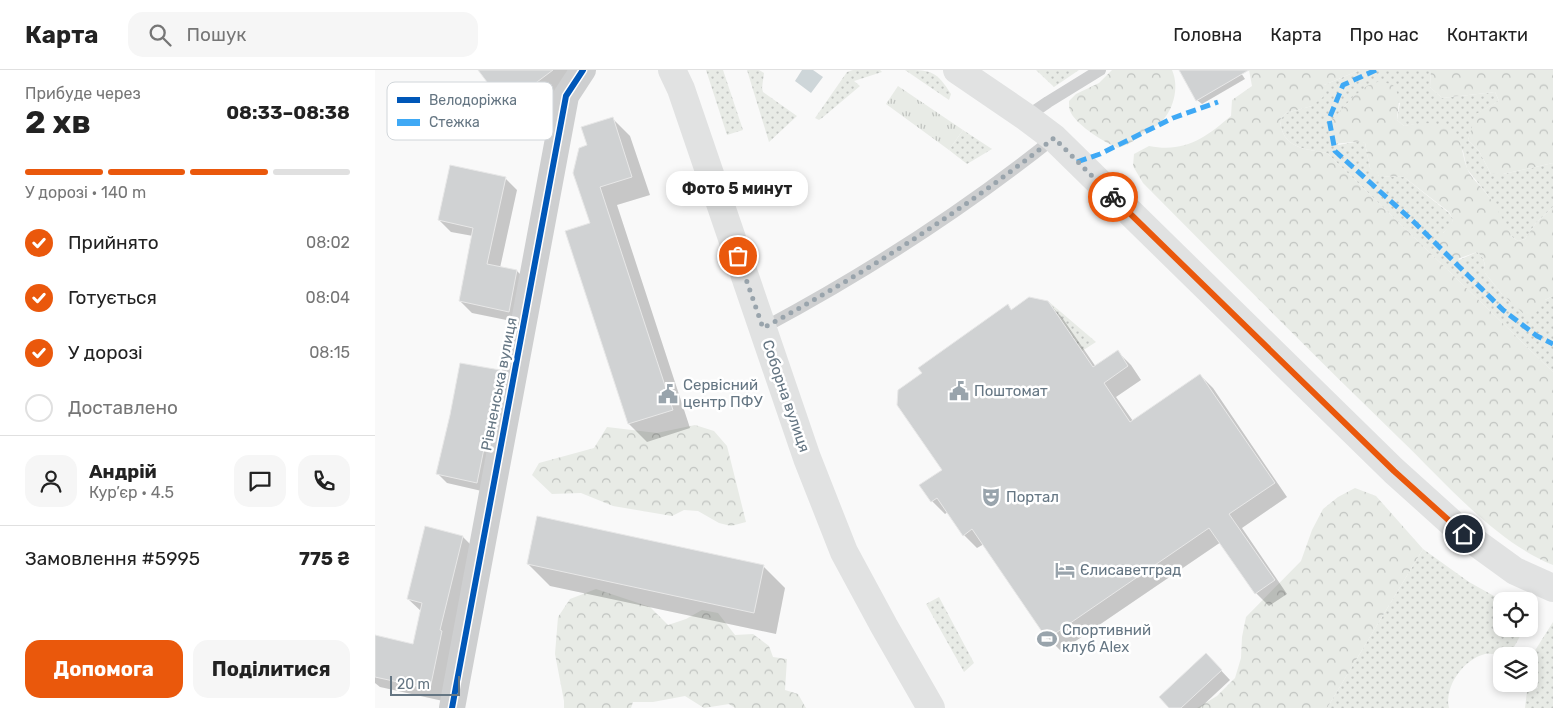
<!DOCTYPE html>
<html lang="uk">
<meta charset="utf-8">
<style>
:root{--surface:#fff;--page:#f6f6f6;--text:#222;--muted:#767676;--line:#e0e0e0;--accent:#ea580c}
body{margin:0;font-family:Rubik,sans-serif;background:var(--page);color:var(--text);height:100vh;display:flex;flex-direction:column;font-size:19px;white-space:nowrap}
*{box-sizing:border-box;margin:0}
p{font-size:16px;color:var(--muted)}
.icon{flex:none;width:28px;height:28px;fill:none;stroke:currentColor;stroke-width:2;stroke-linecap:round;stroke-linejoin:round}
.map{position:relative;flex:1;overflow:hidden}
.side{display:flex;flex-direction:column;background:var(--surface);width:375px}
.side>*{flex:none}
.tools{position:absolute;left:1118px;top:522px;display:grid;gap:10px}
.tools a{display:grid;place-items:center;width:45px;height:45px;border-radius:10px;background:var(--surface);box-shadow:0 2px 8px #0003;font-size:25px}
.scale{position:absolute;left:15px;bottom:12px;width:70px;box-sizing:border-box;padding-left:5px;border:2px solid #657683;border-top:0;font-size:14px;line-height:18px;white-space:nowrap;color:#657683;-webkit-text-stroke:4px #fff;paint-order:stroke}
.pin{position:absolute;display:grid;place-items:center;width:42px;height:42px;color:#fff;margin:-21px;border:2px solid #fff;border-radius:50%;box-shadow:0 1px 5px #0007}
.courier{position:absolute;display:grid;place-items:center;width:50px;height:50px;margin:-25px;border:4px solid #ea580c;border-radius:50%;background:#fff;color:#222;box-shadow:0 1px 6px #0007}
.bubble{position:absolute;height:35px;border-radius:15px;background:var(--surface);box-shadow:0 2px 8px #0003;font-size:16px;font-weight:700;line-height:35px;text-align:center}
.head em{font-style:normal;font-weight:700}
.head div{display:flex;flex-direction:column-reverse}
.head{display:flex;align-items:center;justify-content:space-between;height:85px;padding:0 25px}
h1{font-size:32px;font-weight:700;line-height:38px}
.bar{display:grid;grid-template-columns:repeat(4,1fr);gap:8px 5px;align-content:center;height:60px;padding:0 25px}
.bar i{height:6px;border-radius:4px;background:var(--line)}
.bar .current{background:var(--accent)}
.bar p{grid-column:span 4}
.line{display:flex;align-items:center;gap:12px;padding:0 25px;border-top:1px solid var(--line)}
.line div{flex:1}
.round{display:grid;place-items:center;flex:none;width:52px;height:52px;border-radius:15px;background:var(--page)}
ol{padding:0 25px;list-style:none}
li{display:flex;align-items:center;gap:15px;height:55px}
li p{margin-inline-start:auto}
li .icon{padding:5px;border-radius:50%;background:var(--accent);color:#fff;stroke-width:4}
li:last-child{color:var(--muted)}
li i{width:28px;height:28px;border:2px solid var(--line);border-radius:50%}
.cta{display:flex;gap:10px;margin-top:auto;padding:10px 25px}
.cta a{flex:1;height:58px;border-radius:15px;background:var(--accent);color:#fff;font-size:20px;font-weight:700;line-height:58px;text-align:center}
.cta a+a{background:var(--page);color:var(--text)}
header{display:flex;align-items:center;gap:30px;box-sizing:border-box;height:70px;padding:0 25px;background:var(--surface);border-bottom:1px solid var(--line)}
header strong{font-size:24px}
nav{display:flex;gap:28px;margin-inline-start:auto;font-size:18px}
.search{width:350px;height:45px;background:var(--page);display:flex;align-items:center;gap:12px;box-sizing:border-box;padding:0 18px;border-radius:15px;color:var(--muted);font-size:19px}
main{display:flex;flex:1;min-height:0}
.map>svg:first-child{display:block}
.grass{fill:url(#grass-dots)}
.forest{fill:url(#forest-crowns)}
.park{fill:url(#park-tufts)}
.water{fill:#ced6d9}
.shadow{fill:#0003}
.building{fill:#d0d2d3;stroke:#e8e8e8}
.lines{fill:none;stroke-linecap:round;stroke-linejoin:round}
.lane{stroke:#cecfd0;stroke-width:12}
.street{stroke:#cecfd0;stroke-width:26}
.secondary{stroke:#e1e2e2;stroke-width:28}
.primary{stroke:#e1e2e2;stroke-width:28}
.quiet{stroke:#3fa9f5;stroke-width:5;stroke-dasharray:10 5;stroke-linecap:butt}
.cycleway-casing{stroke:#fff;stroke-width:9}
.cycleway{stroke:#0057b8;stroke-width:6}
.done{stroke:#99a4ac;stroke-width:5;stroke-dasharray:0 9}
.route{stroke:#ea580c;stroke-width:6}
.labels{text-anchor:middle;stroke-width:5;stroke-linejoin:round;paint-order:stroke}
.street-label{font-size:15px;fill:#657683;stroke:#fff}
.poi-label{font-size:15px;fill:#657683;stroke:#fff;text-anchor:start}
.key{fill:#fff;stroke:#d1d6da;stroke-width:1}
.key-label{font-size:14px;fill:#657683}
</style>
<header>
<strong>Карта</strong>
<div class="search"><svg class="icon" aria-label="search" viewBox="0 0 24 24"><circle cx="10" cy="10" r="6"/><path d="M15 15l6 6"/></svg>Пошук</div>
<nav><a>Головна</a><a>Карта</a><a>Про нас</a><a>Контакти</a></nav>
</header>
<main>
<section class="side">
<div class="head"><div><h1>2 хв</h1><p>Прибуде через</p></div><em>08:33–08:38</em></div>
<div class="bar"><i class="current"></i><i class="current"></i><i class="current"></i><i></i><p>У дорозі · 140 m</p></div>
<ol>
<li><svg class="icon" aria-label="check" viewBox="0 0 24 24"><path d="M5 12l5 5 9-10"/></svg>Прийнято<p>08:02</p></li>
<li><svg class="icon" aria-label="check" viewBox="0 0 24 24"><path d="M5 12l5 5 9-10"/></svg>Готується<p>08:04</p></li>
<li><svg class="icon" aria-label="check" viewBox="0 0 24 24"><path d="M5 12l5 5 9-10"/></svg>У дорозі<p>08:15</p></li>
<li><i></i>Доставлено</li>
</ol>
<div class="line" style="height:90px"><a class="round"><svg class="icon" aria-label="person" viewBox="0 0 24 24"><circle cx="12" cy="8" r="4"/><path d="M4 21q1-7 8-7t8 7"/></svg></a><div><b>Андрій</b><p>Кур’єр · 4.5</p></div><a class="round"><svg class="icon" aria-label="chat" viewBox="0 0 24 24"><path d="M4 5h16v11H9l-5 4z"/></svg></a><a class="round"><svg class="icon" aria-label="phone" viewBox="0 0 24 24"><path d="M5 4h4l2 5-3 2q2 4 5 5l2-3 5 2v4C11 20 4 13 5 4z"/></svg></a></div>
<div class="line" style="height:65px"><div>Замовлення #5995</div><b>775 ₴</b></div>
<div class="cta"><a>Допомога</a><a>Поділитися</a></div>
</section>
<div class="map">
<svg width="1178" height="638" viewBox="0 0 1178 638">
<defs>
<pattern id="grass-dots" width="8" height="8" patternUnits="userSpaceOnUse" patternTransform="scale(1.25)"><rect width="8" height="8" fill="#e8ebe6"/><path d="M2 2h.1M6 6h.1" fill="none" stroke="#c0c3c0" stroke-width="1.8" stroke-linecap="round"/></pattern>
<pattern id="forest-crowns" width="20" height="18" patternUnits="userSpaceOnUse" patternTransform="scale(1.25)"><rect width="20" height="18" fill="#e8ebe6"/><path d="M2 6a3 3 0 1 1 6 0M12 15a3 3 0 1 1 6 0" fill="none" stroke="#c0c3c0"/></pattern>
<pattern id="park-tufts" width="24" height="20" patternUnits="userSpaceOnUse" patternTransform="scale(1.25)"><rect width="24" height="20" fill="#e8ebe6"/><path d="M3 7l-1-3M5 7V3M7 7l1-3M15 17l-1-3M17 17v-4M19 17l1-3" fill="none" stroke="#c0c3c0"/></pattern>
</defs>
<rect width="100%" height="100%" fill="#f9f9f9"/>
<!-- grass -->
<g class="grass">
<path d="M331 0H348L368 60 352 65Z"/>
<path d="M372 0H384L389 3 387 18 388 22 422 46 394 72Z"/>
<path d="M478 0H505L507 2 479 11 485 16 447 48 444 50 440 48 472 2Z"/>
<path d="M530 0C557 0 561 1 576 24L574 30Z"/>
<path d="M661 0H704L679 17Z"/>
<path d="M985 0H1056L1055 17 1067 28 1120 22 1124 31 1102 44 1093 70 1104 81 1116 104H1128L1178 93V137L1161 153 1150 169 1143 171 1137 167 1112 124 1092 99 1088 81 1068 56 1042 54 1029 56 1022 50 1025 33 979 26 968 38 963 75 986 71 990 73 995 98 1004 106 1029 107 1074 143 1078 149 1076 156 1068 163 1084 190 1102 182C1110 188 1110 194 1110 203L1127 224 1170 230 1178 226V302L952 83C929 79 907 78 905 50L911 43 937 36 949 15Z"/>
<path d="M588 60 617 79 592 94 574 80Z"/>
<path d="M673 231 721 272 707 281Z"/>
<path d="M1048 479 1094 512 1128 531H1126V559H1149L1134 586C1126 585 1118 583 1110 584 1089 589 1069 616 1074 638H952Z"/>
<path d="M564 527 599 593 589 602 551 534Z"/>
<path d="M1178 552V638H1150L1152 621 1163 618 1158 606 1154 602V590Z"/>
</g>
<!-- forest -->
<g class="forest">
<path d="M737 0H797C805 18 798 42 784 54 780 57 775 60 770 62 759 70 758 73 743 78 729 72 704 57 696 43 694 40 694 35 694 31L701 24 724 13Z"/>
<path d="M874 0H985L949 15 948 27 937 36 911 43 905 50C907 78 929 79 952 83L1178 302V495C1119 471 1070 412 1024 368 938 284 853 199 768 113L758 96 759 84 774 76C810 83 830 68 856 46L857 30 877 16Z"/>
<path d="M1056 0H1178V93L1128 104H1116L1104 81 1093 70 1101 44 1124 31 1120 22 1067 28 1055 17Z"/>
<path d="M1005 11 1018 15C1027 29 1023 34 1022 50L1029 56C1044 53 1065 50 1078 62 1088 71 1087 86 1092 98 1095 107 1105 115 1111 123 1121 136 1129 151 1137 167L1143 171 1150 169 1161 153 1178 137V226L1170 230 1160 244 1151 246 1127 224 1110 203C1110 194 1110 188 1102 182L1077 191C1067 185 1059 173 1069 162 1074 157 1076 156 1078 149L1074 142 1029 107 1004 106 999 103 995 98 990 73C979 69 968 76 957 72L953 65 957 50 979 26 992 16Z"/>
<path d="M320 355 339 361 352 376 371 452 356 456 344 453 323 441 309 440 297 446 238 436 206 423 177 424 157 405 164 393 219 378 232 357 282 363Z"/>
<path d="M980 418 1001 426 1048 479 952 638H822L842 626 860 608 866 588 867 567 871 547 926 491 937 460 948 439 963 427Z"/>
<path d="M221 519 275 537 293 555 311 549 327 540 343 543 360 565 378 564 394 576 398 587 412 589 410 620 423 624 431 638H360L354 634 329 638 310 626 278 632H258L256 638H189V631L180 584 183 547 195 529Z"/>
</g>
<!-- park -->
<path class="park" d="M523 16 588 60 574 80 511 34Z"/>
<!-- water -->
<path class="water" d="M427 0H438L448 7 436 23 420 11Z"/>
<!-- shadow -->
<g class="shadow">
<path d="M104 0H208L211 4 148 52 131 36Z"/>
<path d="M806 0H864L870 9 827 34 822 30Z"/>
<path d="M237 48 255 66 275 125 242 135 315 358 272 372 254 354 191 162 217 154 214 76Z"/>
<path d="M76 97 131 109 142 120 125 198 142 201 154 213 146 253 97 243 85 231 98 166 76 162 64 150Z"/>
<path d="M672 232 686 246 721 297 743 282 756 295 766 310 741 327 758 351 825 305 838 318 912 427 867 458 912 524 894 536 881 523 846 472 686 581 673 568 609 474 602 478 589 465 573 442 570 444 557 431 568 400 549 303 632 236 637 240Z"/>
<path d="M124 301 133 311 111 422 72 413 63 404Z"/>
<path d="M88 467 101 480 68 631 5 617 0 613V567L39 575 47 542 33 529Z"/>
<path d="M153 494 388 496 410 518 401 564 175 516Z"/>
<path d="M840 594 855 610 825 638H796Z"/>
</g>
<!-- building -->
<g class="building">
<path d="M103 0H178L130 36Z"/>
<path d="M804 0H874L821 31Z"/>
<path d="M238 47 257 107 225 117 298 340 253 354 190 161 215 153 198 103 204 78 212 75 206 57Z"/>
<path d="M75 95 131 107 112 194 142 200 134 242 84 231 98 158 63 150Z"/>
<path d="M654 227 673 231 718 297 743 280 753 296 729 313 755 352 825 304 900 413 854 444 900 510 880 524 834 458 672 569 597 459 588 466 562 428 556 432 544 415 567 400 522 335 523 320 547 303 543 298 633 234 636 240Z"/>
<path d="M85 293 125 300 102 413 61 404 75 345Z"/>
<path d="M162 446 389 495 379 543 152 494Z"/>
<path d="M50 456 88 466 65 560 67 561 55 619 0 607V565L38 574 47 533 32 529Z"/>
<path d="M831 583 847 600 806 638H794L784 627Z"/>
</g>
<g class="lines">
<!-- lane -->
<g class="lane">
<path d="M651 47 673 32 725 0"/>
<path d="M388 258C489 204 589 140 679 68"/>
</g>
<!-- street -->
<path class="street" d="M77 638 191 26 208 0"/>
<!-- secondary -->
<path class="secondary" d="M582 0 651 47 679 68 1019 401 1089 464 1140 501 1178 518"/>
<!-- primary -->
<path class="primary" d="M297 0 306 19 432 388 469 482 509 556 556 638"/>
<!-- quiet -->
<g class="quiet">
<path d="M1001 0 968 15 954 49 960 81 1040 153 1128 240 1162 266 1178 274"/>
<path d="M702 92 725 84 798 48 843 32"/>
</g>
<defs>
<path id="cycleway" d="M77 638 191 26 208 0"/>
</defs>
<!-- cycleway casing -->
<use href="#cycleway" class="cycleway-casing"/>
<!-- cycleway -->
<use href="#cycleway" class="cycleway"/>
</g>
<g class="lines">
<!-- done -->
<path class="done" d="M363 186 388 258C489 204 589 140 679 68L738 127"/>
<!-- route -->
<path class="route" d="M738 127 1019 401 1089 464"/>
</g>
<!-- icons -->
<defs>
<symbol id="civic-bare" viewBox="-9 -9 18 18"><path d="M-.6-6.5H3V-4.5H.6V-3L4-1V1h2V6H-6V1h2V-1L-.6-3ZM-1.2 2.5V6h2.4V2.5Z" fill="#99a4ac" stroke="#fff" stroke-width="2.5" paint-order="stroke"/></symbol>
<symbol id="theatre-bare" viewBox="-9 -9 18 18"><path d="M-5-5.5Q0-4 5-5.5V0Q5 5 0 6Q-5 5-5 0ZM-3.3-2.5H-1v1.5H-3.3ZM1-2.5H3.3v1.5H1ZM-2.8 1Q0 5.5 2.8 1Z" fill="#99a4ac" stroke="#fff" stroke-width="2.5" paint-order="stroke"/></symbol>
<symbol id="hotel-bare" viewBox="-9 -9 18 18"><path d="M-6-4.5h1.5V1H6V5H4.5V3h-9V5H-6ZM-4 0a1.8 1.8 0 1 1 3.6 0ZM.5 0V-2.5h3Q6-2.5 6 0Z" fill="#99a4ac" stroke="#fff" stroke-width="2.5" paint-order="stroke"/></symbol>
<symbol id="stadium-bare" viewBox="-9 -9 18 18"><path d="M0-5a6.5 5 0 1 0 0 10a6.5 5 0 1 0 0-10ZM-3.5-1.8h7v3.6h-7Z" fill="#99a4ac" stroke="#fff" stroke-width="2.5" paint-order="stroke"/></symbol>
</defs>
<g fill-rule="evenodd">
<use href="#civic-bare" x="570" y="307" width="28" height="28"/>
<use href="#civic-bare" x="279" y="310" width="28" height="28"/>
<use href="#theatre-bare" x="602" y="413" width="28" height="28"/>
<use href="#hotel-bare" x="676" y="486" width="28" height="28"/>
<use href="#stadium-bare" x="658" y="555" width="28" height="28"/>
</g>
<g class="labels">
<!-- street labels -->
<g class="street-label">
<text transform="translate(124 314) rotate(-79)" y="5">Рівненська вулиця</text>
<text transform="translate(411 326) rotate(71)" y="5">Соборна вулиця</text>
</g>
<!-- poi labels -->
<g class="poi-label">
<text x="308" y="320">Cервісний<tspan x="308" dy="17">центр ПФУ</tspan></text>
<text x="599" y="326">Поштомат</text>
<text x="631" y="432">Портал</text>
<text x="705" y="505">Єлисаветград</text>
<text x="687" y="565">Спортивний<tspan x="687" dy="17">клуб Alex</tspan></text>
</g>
</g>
<!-- legend -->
<rect x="12" y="12" width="166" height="58" rx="8" class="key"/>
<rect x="22" y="27" width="23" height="6" fill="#0057b8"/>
<rect x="22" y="49" width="23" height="7" fill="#3fa9f5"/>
<g class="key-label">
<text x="54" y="35">Велодоріжка</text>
<text x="54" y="57">Стежка</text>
</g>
</svg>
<div class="tools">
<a><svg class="icon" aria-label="locate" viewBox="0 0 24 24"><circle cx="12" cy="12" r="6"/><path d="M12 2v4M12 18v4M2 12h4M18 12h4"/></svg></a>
<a><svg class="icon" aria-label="layers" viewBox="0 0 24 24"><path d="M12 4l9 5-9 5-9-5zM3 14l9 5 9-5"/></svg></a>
</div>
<div class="scale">20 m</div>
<div class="pin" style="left:363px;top:186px;background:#ea580c"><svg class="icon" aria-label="bag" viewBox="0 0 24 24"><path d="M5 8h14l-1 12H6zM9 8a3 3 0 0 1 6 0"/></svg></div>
<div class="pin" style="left:1089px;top:464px;background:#1f2937"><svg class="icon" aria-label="home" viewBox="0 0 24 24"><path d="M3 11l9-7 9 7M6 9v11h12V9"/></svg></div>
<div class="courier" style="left:738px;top:127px"><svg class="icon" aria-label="bike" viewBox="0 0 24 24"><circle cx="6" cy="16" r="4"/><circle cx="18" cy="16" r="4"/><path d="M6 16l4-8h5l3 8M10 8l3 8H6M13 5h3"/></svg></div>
<div class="bubble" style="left:291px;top:101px;width:142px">Фото 5 минут</div>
</div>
</main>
